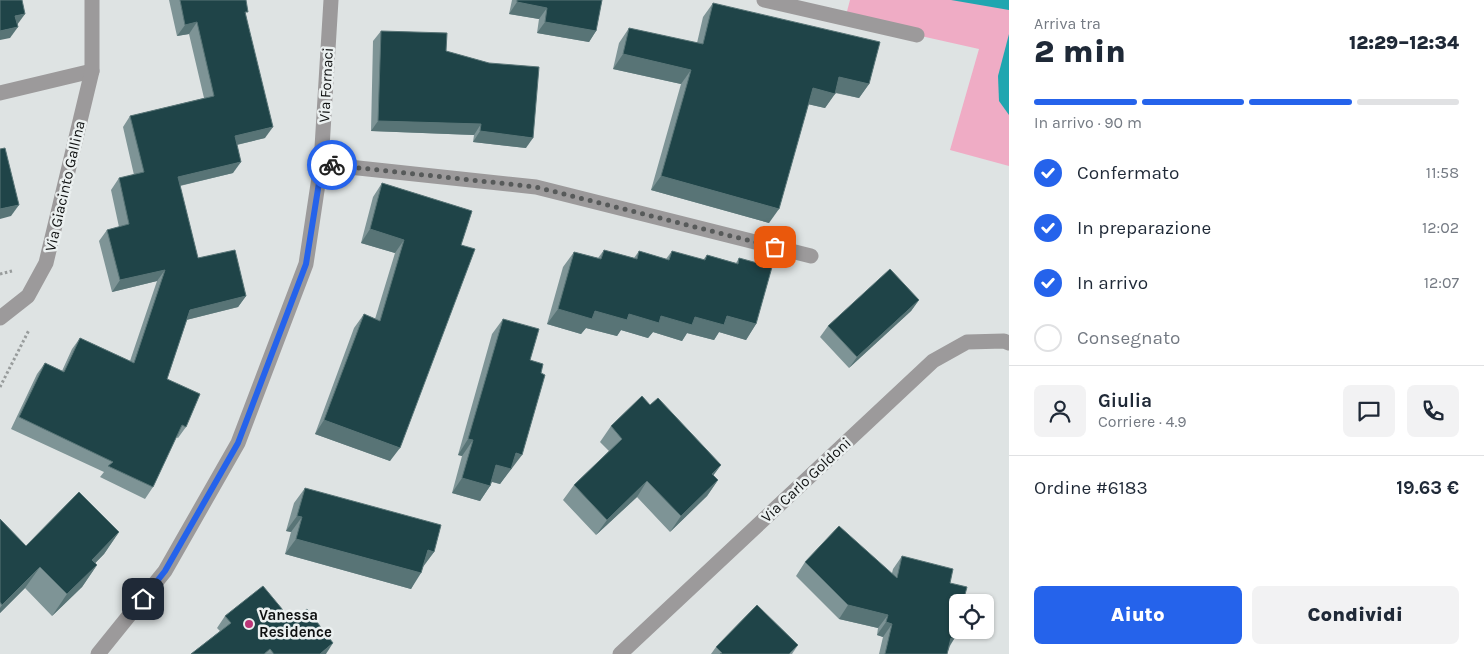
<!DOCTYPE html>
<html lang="it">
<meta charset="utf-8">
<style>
:root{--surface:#fff;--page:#f2f2f3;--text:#1f2937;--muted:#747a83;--line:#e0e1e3;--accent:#2563eb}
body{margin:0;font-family:Karla,sans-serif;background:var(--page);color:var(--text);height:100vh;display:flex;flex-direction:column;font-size:19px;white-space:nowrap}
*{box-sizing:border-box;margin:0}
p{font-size:16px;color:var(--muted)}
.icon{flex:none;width:28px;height:28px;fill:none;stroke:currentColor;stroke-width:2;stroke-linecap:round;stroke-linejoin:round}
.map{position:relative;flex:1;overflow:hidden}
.drawer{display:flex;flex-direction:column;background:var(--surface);width:475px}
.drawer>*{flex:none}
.buttons{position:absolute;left:949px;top:594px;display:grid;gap:10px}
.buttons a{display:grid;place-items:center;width:45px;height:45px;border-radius:8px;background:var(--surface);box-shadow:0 1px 4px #0004;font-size:25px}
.pin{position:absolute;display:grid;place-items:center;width:42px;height:42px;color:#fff;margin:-21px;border-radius:10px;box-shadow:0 2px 8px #0006}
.courier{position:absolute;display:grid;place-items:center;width:50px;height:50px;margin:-25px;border:4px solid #2563eb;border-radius:50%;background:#fff;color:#222;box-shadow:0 1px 6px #0007}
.head em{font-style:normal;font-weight:800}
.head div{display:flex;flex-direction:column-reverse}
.head{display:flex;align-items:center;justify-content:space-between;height:85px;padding:0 25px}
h1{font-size:32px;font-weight:800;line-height:38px}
.bar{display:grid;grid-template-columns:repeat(4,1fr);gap:8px 5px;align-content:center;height:60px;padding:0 25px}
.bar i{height:6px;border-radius:4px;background:var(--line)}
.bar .selected{background:var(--accent)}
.bar p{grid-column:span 4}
.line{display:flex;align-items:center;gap:12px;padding:0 25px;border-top:1px solid var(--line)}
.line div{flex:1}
.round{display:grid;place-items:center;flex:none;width:52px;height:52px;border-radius:8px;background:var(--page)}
ol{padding:0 25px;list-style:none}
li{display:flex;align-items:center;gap:15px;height:55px}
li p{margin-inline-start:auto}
li .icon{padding:5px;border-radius:50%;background:var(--accent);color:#fff;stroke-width:4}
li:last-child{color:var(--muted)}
li i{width:28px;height:28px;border:2px solid var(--line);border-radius:50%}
.primary-button{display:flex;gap:10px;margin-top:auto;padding:10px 25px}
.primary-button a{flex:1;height:58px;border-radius:8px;background:var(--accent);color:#fff;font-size:20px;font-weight:800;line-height:58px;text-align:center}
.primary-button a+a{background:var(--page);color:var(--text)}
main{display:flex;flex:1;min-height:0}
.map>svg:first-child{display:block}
.green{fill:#efacc5}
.water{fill:#1fa6b0}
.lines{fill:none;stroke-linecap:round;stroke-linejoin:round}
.path{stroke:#989c9c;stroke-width:3;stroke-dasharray:2.5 2.5;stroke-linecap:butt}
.service{stroke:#9c9a9b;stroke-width:15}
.minor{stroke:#9c9a9b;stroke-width:15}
.wall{fill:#7e9496}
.shaded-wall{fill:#587476}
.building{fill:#1f4448;stroke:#587476}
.done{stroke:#575a5a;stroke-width:5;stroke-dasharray:0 9}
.route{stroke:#2563eb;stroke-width:6}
.poi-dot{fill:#bb3577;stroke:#ebf0f0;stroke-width:2}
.labels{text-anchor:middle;stroke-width:5;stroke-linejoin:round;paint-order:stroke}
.street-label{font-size:15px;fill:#0e1010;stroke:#ebf0f0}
.poi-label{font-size:15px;font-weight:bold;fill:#0e1010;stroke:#ebf0f0;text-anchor:start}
</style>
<main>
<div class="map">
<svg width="1009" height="654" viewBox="0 0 1009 654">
<rect width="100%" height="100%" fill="#dee3e3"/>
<!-- green -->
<path class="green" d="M850 0H1009V166L950 150 979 49 845 19Z"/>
<!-- water -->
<g class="water">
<path d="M951 0H1009V10Z"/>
<path d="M1009 34V115L999 101 998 76Z"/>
</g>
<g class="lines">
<!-- path -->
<g class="path">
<path d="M0 274 12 271"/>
<path d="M0 387 29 330"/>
</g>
<!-- service -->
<g class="service">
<path d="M764 0 917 35"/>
<path d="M321 164 536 187 811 256"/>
</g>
<!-- minor -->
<g class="minor">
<path d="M0 93 92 71"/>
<path d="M0 318 28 296 46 263 92 71V0"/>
<path d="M98 654 165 571 238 443 306 264 321 164 331 0"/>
<path d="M620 654 933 361 967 342 1004 341 1009 343"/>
</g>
</g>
<!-- wall -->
<g class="wall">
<path d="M169 0H246V15L265 138 237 145 233 173 180 186 198 258 246 296 238 307 186 320 167 379 186 427 178 438 176 437 153 487 145 499 100 477 104 472 11 429 37 374 45 363 62 371 72 349 80 338 130 361 157 281 112 292 99 241 107 230 119 227 111 190 119 178 134 175 123 127 130 116 204 98 189 34 177 36Z"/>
<path d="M512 0H602L596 31 589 42 537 33 539 19 509 14Z"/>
<path d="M713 3 869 84 859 98 835 93 825 108 808 104 769 223 651 190 681 84 613 69 619 43 629 28 697 43 703 17Z"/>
<path d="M381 31 446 51 489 63 526 148 473 142 474 135 371 131 373 41Z"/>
<path d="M382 183 472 211 390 461 315 434 354 328 364 314 375 319 395 253 361 243 373 197Z"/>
<path d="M604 250 634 258 639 251 666 259 672 251 703 260 707 255 736 263 739 258 756 324 746 340 719 332 714 340 687 333 682 341 653 332 648 338 621 330 617 336 586 328 581 334 547 324 563 267 574 252 598 258Z"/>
<path d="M919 300 911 311 849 368 820 337 828 326Z"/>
<path d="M503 319 530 360 511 470H510L500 484 492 482 490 486 480 501 452 493 462 456 458 455 492 334Z"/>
<path d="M650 405 721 465 713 475 718 480 707 496 670 532 637 497 596 535 563 500 574 485 609 451 600 442 611 426Z"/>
<path d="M305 488 434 552 423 566 411 589 285 554 291 532 286 531 294 503Z"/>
<path d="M0 519 26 546 119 532 104 554 95 563 97 565 82 587 52 616 25 588 0 613Z"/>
<path d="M902 556 950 583 954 639 950 646 947 654H879L883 637 877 635 878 628 839 619 796 576 805 562 892 573 893 569Z"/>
<path d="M225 616 292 621 326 654H191L220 631 217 628Z"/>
<path d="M798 645 792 654H711L716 647Z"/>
</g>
<!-- shaded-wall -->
<g class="shaded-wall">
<path d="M517 2 547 8 539 19 509 14Z"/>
<path d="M25 14 17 25 15 16Z"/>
<path d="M197 22 189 34 177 36 185 25Z"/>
<path d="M545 22 596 31 589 42 537 33Z"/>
<path d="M18 27 10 38 0 40V31Z"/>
<path d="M623 54 691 70 681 84 613 69Z"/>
<path d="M839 77 869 84 859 98 829 91Z"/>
<path d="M813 88 835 94 825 108 803 103Z"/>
<path d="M378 121 481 124 474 135 371 131Z"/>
<path d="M273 127 265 138 227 147 235 136Z"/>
<path d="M480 131 533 138 526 148 473 142Z"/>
<path d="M241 162 233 173 170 188 178 177Z"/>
<path d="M661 176 779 209 769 223 651 190Z"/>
<path d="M19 205 11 216 0 219V209Z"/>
<path d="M370 229 404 240 395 253 361 243Z"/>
<path d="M165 270 157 281 112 292 120 280Z"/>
<path d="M246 296 238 307 182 321 190 310Z"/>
<path d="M919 300 911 311 849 368 857 357Z"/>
<path d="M558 309 661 316H727L756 324 746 340 719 332 714 340 687 333 682 341 653 332 648 338 621 330 617 336 586 328 581 334 547 324Z"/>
<path d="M324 420 400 448 390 461 315 434Z"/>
<path d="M468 439 473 440 462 456 458 455Z"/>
<path d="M516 453 522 455 500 484 486 480 496 465Z"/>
<path d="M721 465 710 480 712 474Z"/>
<path d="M462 478 490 486 480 501 452 493Z"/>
<path d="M718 480 707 496 670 532 681 516Z"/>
<path d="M647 481 637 497 596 535 607 520Z"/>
<path d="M297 516 302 517 291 532 286 531Z"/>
<path d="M119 532 104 554 77 582 92 560Z"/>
<path d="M296 539 421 573 411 589 285 554Z"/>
<path d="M428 550 434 552 423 567Z"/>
<path d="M97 565 82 587 52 616 67 594Z"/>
<path d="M40 567 25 588 0 613V608L2 605Z"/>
<path d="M848 605 888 615 878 628 839 619Z"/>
<path d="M886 622 892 624 883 637 877 635Z"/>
<path d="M951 638 954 639 945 652Z"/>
<path d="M333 643 326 654H320Z"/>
</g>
<!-- building -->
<g class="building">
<path d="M0 0H22L25 14 15 16 18 27 0 31Z"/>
<path d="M180 0H246L248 12H245L273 127 235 136 241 162 178 177 198 258 235 250 246 296 190 310 167 379 200 394 186 427 182 425 153 487 108 466 113 462 19 417 45 363 64 372 80 338 134 363 165 270 120 280 107 230 129 224 119 178 144 172 130 116 214 96 197 22 185 25Z"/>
<path d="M517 0H602L596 31 545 22 547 8 517 2Z"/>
<path d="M713 3 880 42 869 84 839 77 835 94 813 88 779 209 661 176 691 70 623 54 629 28 703 44Z"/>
<path d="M381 31 447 33 446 51 489 63 539 67 533 138 480 131 481 124 378 121Z"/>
<path d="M5 148 19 205 0 209V149Z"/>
<path d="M382 183 472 211 461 245 475 249 400 448 324 420 364 314 380 321 404 240 370 229Z"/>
<path d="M604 250 637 259 639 251 669 260 672 251 705 260 707 255 738 264 739 258 772 267 756 324 727 316 724 325 695 317 692 325 661 316 659 323 629 314 627 320 595 311 592 319 558 309 574 252 601 259Z"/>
<path d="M890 269 919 300 857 357 828 326Z"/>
<path d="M503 319 539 329 530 360 543 364 541 373 545 375 522 455 516 453 511 469 496 465 490 486 462 478 473 440 468 439Z"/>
<path d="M642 396 650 405 658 398 721 465 712 474 718 480 681 516 647 481 607 520 574 485 622 439 611 426Z"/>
<path d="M305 488 441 525 434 552 428 550 421 573 296 539 302 517 297 516Z"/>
<path d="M79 492 119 532 92 560 97 565 67 594 40 567 2 605 0 602V519L26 546Z"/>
<path d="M839 526 897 578 902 556 953 569 950 583 967 587 963 602H958V626L954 639 951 638 947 654H885L892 624 886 622 888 615 848 605 805 562Z"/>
<path d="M263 586 292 621 307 609 333 643 320 654H274L270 649 264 654H191L231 623 225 616Z"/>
<path d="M757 605 798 645 789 654H720L722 653 716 647Z"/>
</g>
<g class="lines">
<!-- done -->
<path class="done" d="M332 165 536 187 775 247"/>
<!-- route -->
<path class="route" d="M143 599 165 571 238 443 306 264 322 164 332 165"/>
</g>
<!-- markers -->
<circle class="poi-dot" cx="249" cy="624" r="5"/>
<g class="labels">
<!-- street labels -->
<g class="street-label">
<text transform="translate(326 85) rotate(-87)" y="5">Via Fornaci</text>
<text transform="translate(65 186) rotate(-77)" y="5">Via Giacinto Gallina</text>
<text transform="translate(806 480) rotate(-43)" y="5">Via Carlo Goldoni</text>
</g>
<!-- poi labels -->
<g class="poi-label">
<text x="259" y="620">Vanessa<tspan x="259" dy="17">Residence</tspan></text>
</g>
</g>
</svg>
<div class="buttons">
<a><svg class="icon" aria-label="locate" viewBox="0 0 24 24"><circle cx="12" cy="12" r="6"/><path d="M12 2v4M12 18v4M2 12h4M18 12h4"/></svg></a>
</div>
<div class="pin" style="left:775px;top:247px;background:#ea580c"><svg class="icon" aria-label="bag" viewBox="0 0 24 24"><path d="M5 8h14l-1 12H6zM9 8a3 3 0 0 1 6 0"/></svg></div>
<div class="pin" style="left:143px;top:599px;background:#1f2937"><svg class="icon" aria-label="home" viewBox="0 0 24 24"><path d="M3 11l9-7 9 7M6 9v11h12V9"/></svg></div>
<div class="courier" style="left:332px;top:165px"><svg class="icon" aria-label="bike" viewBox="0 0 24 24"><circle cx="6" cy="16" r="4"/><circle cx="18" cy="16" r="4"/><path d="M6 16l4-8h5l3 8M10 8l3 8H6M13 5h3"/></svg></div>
</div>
<section class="drawer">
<div class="head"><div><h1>2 min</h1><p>Arriva tra</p></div><em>12:29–12:34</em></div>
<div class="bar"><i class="selected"></i><i class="selected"></i><i class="selected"></i><i></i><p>In arrivo · 90 m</p></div>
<ol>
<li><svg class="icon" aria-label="check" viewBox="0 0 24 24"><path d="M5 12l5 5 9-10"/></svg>Confermato<p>11:58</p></li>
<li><svg class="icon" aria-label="check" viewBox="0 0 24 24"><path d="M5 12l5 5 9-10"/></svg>In preparazione<p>12:02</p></li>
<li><svg class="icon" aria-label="check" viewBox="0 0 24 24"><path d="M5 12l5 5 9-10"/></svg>In arrivo<p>12:07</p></li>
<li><i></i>Consegnato</li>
</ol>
<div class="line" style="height:90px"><a class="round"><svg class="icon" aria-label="person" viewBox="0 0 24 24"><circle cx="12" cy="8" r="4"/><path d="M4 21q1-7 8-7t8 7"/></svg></a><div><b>Giulia</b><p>Corriere · 4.9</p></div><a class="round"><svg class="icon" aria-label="chat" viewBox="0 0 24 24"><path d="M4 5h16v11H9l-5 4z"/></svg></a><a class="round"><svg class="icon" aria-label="phone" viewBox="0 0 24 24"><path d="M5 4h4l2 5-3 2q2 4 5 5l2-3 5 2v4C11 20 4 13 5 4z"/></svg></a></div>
<div class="line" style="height:65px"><div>Ordine #6183</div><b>19.63 €</b></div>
<div class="primary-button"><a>Aiuto</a><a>Condividi</a></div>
</section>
</main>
